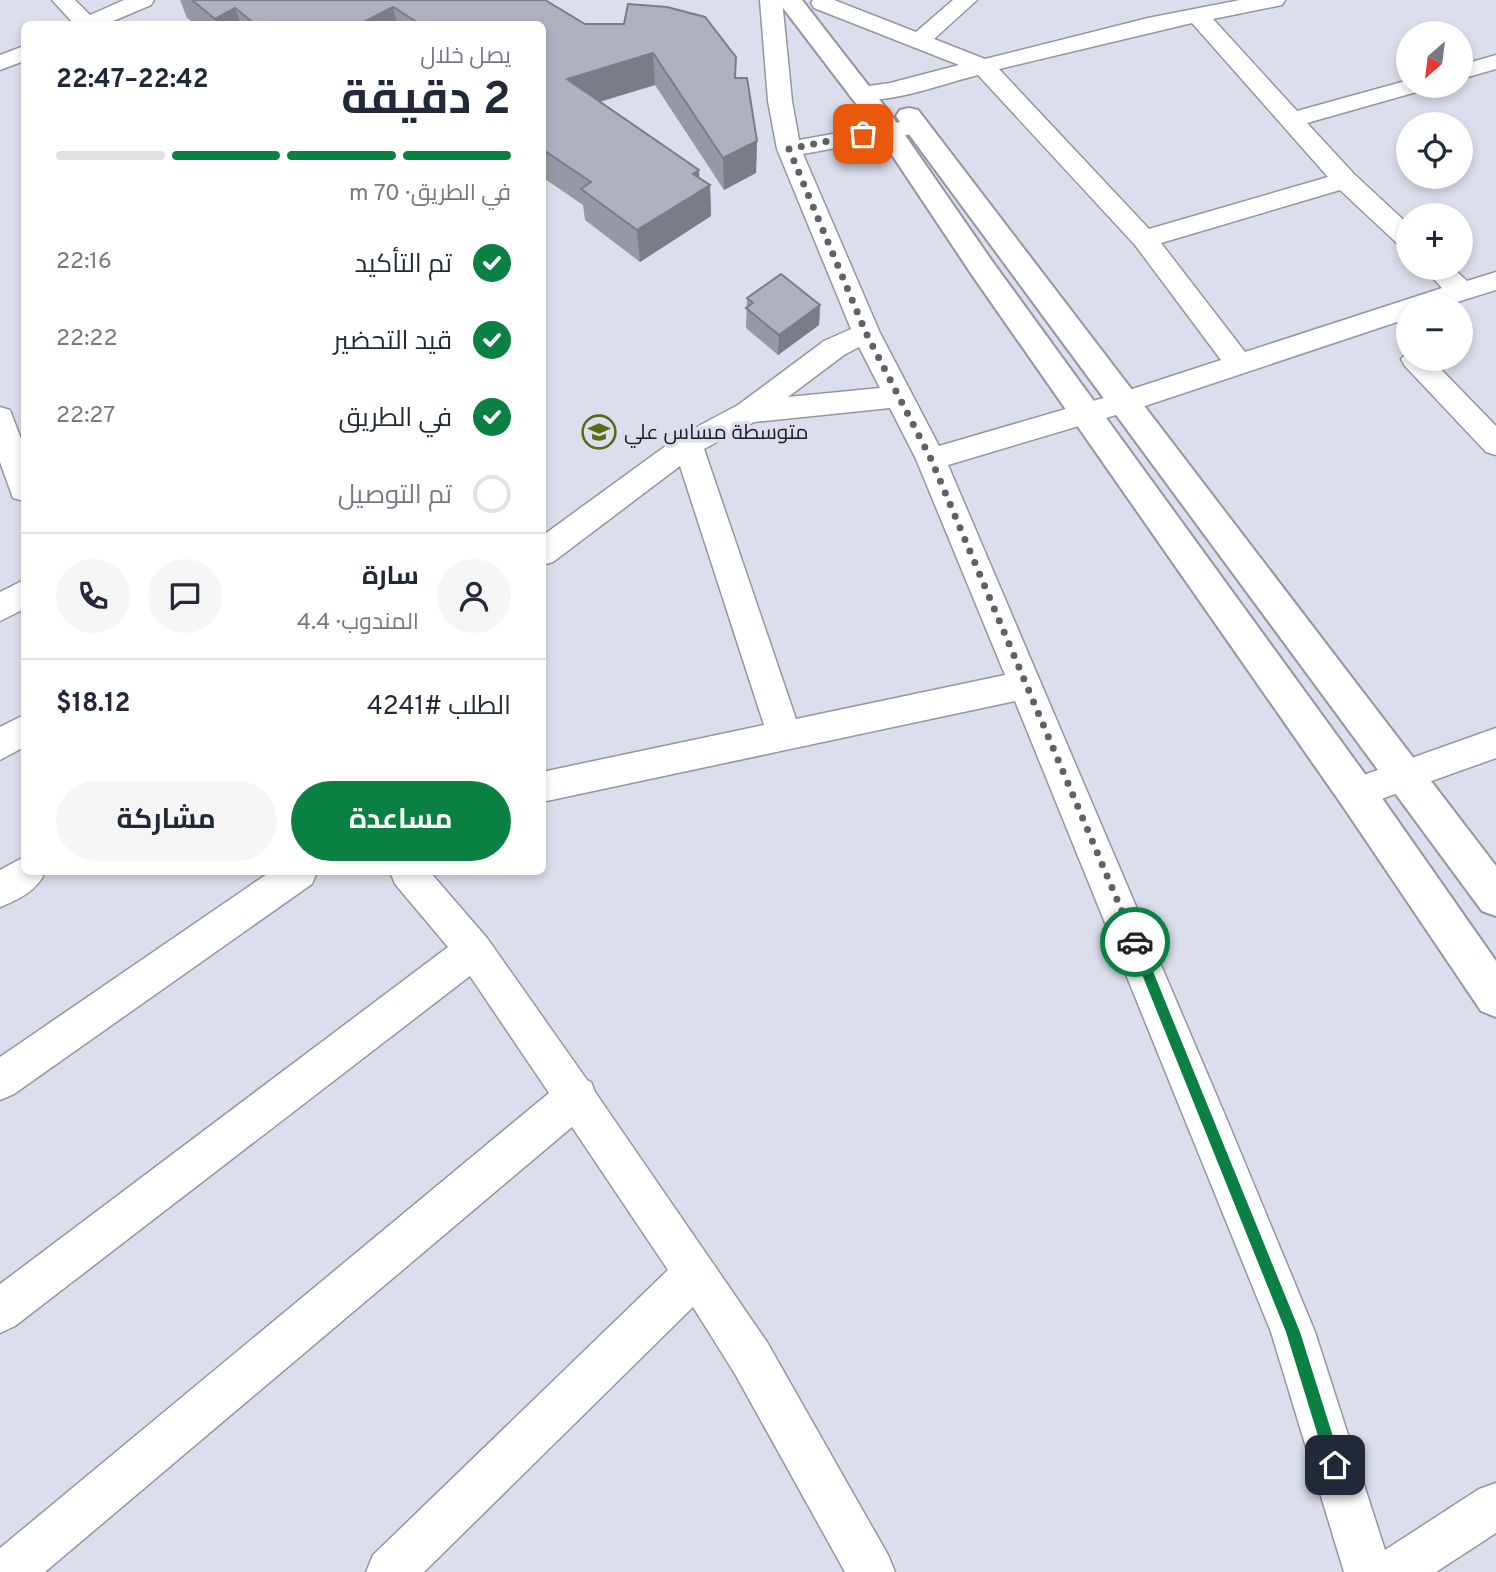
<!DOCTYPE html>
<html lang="ar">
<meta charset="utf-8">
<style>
:root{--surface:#fff;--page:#f6f6f7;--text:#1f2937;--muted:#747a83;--line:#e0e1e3;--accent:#0b8043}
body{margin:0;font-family:Overpass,Cairo,sans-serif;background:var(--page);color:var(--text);direction:rtl;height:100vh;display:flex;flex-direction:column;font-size:26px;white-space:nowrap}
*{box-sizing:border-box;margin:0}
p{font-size:23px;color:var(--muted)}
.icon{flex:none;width:38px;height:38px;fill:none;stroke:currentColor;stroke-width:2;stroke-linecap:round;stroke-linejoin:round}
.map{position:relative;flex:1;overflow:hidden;direction:ltr}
.details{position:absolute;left:21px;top:21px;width:525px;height:854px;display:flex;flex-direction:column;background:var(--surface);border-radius:10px;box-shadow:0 4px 10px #0003;direction:rtl}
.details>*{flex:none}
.needle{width:46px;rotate:208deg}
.tools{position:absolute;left:1396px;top:21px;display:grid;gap:14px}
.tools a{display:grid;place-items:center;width:77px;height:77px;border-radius:50%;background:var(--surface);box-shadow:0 4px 10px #0003;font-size:35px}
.pin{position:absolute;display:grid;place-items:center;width:60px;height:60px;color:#fff;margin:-30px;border-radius:14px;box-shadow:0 4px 10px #0006}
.courier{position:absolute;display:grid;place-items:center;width:70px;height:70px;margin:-35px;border:5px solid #0b8043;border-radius:50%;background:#fff;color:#222;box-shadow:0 2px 9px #0007}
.head em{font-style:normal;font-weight:700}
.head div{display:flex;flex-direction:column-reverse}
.head{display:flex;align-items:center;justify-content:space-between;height:119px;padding:0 35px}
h1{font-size:46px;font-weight:700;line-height:52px}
.bar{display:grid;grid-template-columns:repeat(4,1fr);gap:10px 7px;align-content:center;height:84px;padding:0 35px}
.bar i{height:9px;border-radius:5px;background:var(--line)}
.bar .active{background:var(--accent)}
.bar p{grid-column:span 4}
.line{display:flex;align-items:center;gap:18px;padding:0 35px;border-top:2px solid var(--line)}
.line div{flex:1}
.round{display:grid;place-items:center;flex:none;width:74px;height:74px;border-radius:37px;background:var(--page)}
ol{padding:0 35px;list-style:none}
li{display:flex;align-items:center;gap:21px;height:77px}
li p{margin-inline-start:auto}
li .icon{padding:7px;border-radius:50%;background:var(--accent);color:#fff;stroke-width:4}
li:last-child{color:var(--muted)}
li i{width:38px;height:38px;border:4px solid var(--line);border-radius:50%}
.primary-button{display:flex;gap:14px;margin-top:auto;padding:14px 35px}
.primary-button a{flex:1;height:80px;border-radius:42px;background:var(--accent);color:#fff;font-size:28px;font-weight:700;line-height:80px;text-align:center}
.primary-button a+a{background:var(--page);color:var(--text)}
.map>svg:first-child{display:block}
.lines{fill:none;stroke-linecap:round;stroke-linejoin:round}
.street-casing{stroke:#9296a3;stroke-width:3}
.secondary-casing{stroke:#9296a3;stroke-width:4}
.street{fill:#fff;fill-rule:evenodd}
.secondary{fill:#fff;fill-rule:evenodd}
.wall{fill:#9699a5}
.shaded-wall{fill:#7a7d86}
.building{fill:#aeb2c0;stroke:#7a7d86;stroke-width:2}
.route{fill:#0b8043}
.done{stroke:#5e6168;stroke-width:7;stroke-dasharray:0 12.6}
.labels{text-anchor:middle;stroke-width:7;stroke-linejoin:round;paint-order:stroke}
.poi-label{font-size:21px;fill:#1b1d21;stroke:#dbdfed;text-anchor:start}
</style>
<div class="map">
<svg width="1496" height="1572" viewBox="0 0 1496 1572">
<rect width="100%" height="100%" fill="#dbdfed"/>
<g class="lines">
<defs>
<g id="street">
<path d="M52 0H75L90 15 124 0H154L151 5 106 24H74Z"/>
<path d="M760 0H782L792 101 799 140 917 119 926 121 929 126 926 131 917 133 803 154 880 333 939 446 1117 394 1221 360 1135 245 978 75C945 83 886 106 854 98L850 93 854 88 890 83 959 65 814 8 811 3 813 0H834L916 32 953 0H977L934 39 985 59 1148 18 1240 0H1285L1282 5 1213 19 1297 111 1409 80V86H1424L1420 91 1307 123 1354 174 1409 225V248L1400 246 1340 190 1161 243 1245 352 1442 288 1424 268H1453L1467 281 1496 272V290L1444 306H1409V318L1136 409 948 465 1230 1127 1315 1332 1385 1550 1479 1489 1496 1483V1533L1436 1572H1344L1271 1332 1015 701 542 802V772L764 725 680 466 553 562 542 565V536L678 437 738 405 824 341 851 329 777 149 768 101ZM1192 23 1328 177 1149 229 999 69ZM859 347 880 388 788 397 844 355ZM890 408 916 459 1005 675 796 719 704 449 754 422Z"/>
<path d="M24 46V61L0 70V55Z"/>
<path d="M1496 55V69L1461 79V65Z"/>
<path d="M1409 351V359H1431L1496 426V455L1486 452 1405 366 1401 359Z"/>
<path d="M0 407 10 410 24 447V501L13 498 0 462Z"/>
<path d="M24 580V609L0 621V592Z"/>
<path d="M24 715V747L0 760V727Z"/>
<path d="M1496 728V758L1356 808 1344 804 1338 793 1344 782Z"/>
<path d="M24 857V872H45C38 890 18 900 0 907V870Z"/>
<path d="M270 872H317L312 884 14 1094 0 1100V1057Z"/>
<path d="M390 872H430L487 938 587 1080 591 1082 595 1092 767 1342 888 1555 895 1572H845L735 1374 693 1307 424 1572H366L373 1555 668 1270 572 1127 45 1572H0V1548L549 1093 470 976 15 1326 0 1333V1284L448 947 395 884Z"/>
</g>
<g id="secondary">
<path d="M777 0H802L889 112 992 261 1370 781 1496 961V1017L1481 1011 1342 805 972 275 870 122Z"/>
<path d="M909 108 918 110 1496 866V916L1482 911 900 122 896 116 900 110Z"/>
</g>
</defs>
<!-- street casing -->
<use href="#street" class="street-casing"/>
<!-- secondary casing -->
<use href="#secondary" class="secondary-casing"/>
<!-- street -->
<use href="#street" class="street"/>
<!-- secondary -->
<use href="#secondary" class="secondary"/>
</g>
<!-- wall -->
<g class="wall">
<path d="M180 0H545L585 24 736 57V78L757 141 756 173 724 190 655 85 600 102 700 178 710 185 711 216 640 262 585 220 583 205 542 177V24H195L187 18Z"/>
<path d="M747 298 820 305 819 325 778 355 746 328Z"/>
</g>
<!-- shaded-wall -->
<g class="shaded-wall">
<path d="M393 7 397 24H360Z"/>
<path d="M235 8 241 24H217L215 19Z"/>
<path d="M653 53 655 85 571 110 567 79Z"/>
<path d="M757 141 756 173 724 190 723 158Z"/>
<path d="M699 170 700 191 710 185 711 216 640 262 637 230 693 174Z"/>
<path d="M820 305 819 325 778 355 779 335Z"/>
</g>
<!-- building -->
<g class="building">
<path d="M192 0H545L585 24H624L628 4 667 7 705 17 736 57 735 78H747L757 141 723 158 653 53 567 79 699 170 693 174 710 185 637 230 581 189 591 182 542 149V24H420L393 7 360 24H262L259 22 255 24 235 8 215 19Z"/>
<path d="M781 274 820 305 779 335 746 308 753 303 747 298Z"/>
</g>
<!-- route -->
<path class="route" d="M1135 936 1141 942 1300 1332 1342 1465 1340 1471 1335 1473 1329 1471 1327 1465 1286 1332 1129 942Z"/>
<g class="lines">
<!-- done -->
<path class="done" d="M863 134 789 149 866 333 931 459 1135 942"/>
</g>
<!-- icons -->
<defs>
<symbol id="school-ring" viewBox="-11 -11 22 22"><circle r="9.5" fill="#dbdfed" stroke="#576b19" stroke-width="1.5"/><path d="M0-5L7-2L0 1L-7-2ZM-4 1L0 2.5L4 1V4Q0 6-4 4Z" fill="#576b19"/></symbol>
</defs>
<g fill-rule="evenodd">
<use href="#school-ring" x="580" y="413" width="38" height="38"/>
</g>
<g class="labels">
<!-- poi labels -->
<g class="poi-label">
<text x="624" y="439">متوسطة مساس علي</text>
</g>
</g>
</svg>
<div class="tools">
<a><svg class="needle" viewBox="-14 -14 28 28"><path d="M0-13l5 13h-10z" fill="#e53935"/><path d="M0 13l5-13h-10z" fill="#747a83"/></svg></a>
<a><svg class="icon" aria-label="locate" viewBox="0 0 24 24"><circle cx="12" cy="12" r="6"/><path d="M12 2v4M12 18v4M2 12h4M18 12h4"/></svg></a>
<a>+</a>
<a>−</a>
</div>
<div class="pin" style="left:863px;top:134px;background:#ea580c"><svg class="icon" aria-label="bag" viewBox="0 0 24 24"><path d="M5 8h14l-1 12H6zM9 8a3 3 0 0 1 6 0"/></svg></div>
<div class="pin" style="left:1335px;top:1465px;background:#1f2937"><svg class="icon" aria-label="home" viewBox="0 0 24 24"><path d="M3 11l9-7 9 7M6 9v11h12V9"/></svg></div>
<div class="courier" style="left:1135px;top:942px"><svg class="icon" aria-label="car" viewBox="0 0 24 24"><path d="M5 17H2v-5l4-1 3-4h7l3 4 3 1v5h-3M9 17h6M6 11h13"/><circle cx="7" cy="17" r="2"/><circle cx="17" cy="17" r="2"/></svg></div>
<section class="details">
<div class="head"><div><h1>2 دقيقة</h1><p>يصل خلال</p></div><em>22:42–22:47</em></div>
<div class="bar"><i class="active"></i><i class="active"></i><i class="active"></i><i></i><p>في الطريق · 70 m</p></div>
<ol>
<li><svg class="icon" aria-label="check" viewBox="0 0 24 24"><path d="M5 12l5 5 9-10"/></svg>تم التأكيد<p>22:16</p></li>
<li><svg class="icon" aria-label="check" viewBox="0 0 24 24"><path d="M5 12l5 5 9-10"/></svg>قيد التحضير<p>22:22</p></li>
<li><svg class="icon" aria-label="check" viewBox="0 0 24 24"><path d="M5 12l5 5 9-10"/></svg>في الطريق<p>22:27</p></li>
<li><i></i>تم التوصيل</li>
</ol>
<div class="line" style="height:126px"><a class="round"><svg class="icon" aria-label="person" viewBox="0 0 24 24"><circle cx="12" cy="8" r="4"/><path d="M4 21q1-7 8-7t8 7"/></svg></a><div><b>سارة</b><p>المندوب · 4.4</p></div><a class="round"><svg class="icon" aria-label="chat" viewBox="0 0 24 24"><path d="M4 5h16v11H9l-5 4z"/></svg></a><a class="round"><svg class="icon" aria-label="phone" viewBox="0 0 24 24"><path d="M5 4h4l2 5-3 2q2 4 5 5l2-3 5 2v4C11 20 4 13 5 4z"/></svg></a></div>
<div class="line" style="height:91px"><div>الطلب #4241</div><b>$18.12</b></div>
<div class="primary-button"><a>مساعدة</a><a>مشاركة</a></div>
</section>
</div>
